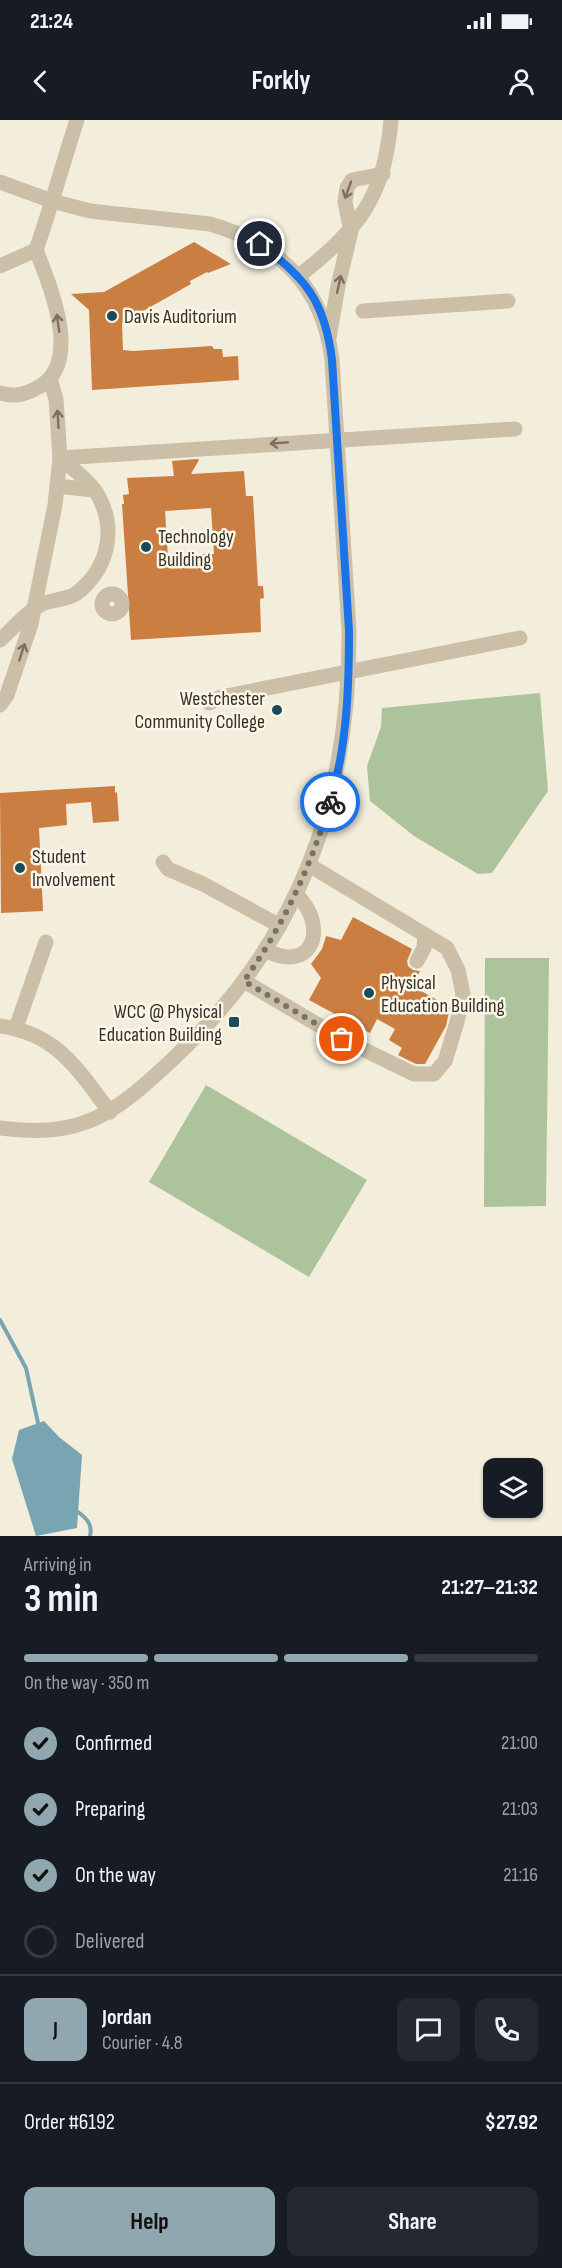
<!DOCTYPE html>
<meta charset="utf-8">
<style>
:root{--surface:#171b24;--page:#242831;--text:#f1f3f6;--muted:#9ea1a6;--line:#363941;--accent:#91a7b0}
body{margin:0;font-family:"Sofia Sans Condensed",sans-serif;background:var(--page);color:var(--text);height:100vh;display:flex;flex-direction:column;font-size:22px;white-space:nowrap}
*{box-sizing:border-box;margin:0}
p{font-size:20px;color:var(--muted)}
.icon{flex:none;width:33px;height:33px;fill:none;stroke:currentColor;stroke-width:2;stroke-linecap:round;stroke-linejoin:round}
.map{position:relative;height:1416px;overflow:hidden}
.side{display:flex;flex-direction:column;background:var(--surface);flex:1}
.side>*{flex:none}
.controls{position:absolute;left:483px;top:1338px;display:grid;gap:12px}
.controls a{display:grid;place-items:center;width:60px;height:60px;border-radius:12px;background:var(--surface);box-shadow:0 2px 4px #0004;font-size:30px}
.pin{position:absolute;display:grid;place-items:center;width:51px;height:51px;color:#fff;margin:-26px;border:3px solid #fff;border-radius:50%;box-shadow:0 2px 6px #0007}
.courier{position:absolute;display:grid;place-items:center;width:60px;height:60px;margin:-30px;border:4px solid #1a73e8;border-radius:50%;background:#fff;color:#222;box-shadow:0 2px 8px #0007}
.headline em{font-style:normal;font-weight:700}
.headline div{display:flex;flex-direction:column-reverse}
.headline{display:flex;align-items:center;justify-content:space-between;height:102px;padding:0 24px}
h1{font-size:39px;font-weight:700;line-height:45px}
.bar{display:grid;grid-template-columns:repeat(4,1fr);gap:9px 6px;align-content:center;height:72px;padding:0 24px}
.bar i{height:8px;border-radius:4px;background:var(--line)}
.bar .on{background:var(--accent)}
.bar p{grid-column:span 4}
.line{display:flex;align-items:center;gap:15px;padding:0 24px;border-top:2px solid var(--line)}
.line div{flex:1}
.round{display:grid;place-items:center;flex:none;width:63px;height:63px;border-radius:12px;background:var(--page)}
ol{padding:0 24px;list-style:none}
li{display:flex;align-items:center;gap:18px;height:66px}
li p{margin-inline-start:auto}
li .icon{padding:6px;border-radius:50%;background:var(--accent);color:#111;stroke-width:4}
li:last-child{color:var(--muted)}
li i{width:33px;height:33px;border:3px solid var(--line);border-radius:50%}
.action{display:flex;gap:12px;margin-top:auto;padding:12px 24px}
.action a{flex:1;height:69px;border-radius:12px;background:var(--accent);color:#111;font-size:24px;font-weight:700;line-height:69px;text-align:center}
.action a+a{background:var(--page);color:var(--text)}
.status{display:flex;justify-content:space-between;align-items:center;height:42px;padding:0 30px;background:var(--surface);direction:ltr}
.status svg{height:16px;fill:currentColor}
header{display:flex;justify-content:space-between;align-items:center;height:78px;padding:0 24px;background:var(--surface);font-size:27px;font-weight:700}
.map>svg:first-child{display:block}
.green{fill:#adc39b}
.water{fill:#79a4b1}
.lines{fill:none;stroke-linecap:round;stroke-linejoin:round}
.stream{stroke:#79a4b1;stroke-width:4}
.building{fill:#cb7e42;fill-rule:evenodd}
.minor{stroke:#ccbfa7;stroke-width:15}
.oneway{stroke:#7b7061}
.done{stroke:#797267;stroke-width:6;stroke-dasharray:0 10.8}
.route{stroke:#1a73e8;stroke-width:8}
.poi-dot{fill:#1b4a5b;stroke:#faf6e8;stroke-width:2}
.labels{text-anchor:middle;stroke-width:5;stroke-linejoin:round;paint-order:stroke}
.poi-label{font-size:20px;fill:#383028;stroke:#faf6e8;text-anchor:start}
</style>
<div class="status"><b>21:24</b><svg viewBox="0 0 49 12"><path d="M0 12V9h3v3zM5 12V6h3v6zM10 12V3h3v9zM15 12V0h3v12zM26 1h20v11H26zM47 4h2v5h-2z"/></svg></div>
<header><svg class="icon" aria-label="back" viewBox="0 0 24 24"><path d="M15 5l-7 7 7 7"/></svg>Forkly<svg class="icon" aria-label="person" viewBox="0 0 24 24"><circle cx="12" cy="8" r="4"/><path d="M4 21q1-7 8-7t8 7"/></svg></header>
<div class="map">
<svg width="562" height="1416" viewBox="0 0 562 1416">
<rect width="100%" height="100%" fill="#f3eddb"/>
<!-- green -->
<g class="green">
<path d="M540 573 548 671 492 753 478 754 414 716 370 681 367 646 381 607 382 588Z"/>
<path d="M485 838H549L546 1086 484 1087Z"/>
<path d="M206 965 367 1060 309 1157 149 1062Z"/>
</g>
<!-- water -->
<path class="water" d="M44 1301 59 1317 82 1335 77 1408 36 1416 12 1339 19 1310Z"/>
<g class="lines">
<!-- stream -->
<g class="stream">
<path d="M0 1200 26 1248 38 1303"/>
<path d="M78 1392C86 1398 93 1404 90 1416"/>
</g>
</g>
<!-- building -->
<g class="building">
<path d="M194 122 231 144 208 153 207 152 190 161 191 164 122 203 123 230 133 231 212 226 214 229H222L223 237 238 236 239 260 92 270 89 190 71 174 104 172Z"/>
<path d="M197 339 199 340 191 354 244 351 246 376H253L258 466H263L264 478 260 479 261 512 131 520 122 384H124L123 375 129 374 127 358 174 356 172 341ZM211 388 214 434H190L168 437 165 391Z"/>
<path d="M115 666V673L117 672 119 701 93 703 91 682 66 684 67 705 39 708 43 791 1 793 0 673Z"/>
<path d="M353 797 412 829 407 841 408 846 413 850 420 851 412 866 450 887 446 906 425 944H416L398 935 402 928 389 920 395 909 377 899 370 913 309 880 321 858 311 844 322 829 326 816 341 820Z"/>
</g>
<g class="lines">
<!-- minor -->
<g class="minor">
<path d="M0 62 52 81 90 91 210 104C279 124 323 166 332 240L349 511C350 681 299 822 173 939 115 993 84 1019 0 1008"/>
<path d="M0 146 36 130C51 87 63 43 77 0"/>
<path d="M299 156C359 108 384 79 391 0"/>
<path d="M363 191 508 181"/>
<path d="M329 218 338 166 351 111 345 82 347 68 352 60 383 54"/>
<path d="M0 273C13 277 23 275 35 269 85 247 50 166 36 130"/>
<path d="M60 338 515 309"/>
<path d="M57 366 93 370"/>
<circle cx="112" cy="484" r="10"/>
<path d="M0 520C13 509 26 492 42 484 53 479 68 480 77 473 107 449 117 412 99 377 91 362 73 349 60 338"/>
<path d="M209 583 221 577 520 518"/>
<path d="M0 585 7 575 31 504 55 385 60 338 56 279 50 259"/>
<path d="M163 742 168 749 203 764 280 806"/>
<path d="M265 830C313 855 329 807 297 775"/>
<path d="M417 841 424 828 425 815"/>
<path d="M244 861 342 919 414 954H434L445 941 457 902 463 874 458 850 447 828 309 745"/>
<path d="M0 906C58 914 77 949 110 992"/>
<path d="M16 908 46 822"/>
</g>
</g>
<!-- one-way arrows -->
<defs><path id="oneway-shaft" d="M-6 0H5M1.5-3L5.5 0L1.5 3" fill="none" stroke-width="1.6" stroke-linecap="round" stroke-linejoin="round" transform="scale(1.5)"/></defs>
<g class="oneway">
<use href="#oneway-shaft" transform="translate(348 70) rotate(110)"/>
<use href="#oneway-shaft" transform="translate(339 164) rotate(-78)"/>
<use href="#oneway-shaft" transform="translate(58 203) rotate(-98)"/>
<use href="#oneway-shaft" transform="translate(58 299) rotate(-93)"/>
<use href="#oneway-shaft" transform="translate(279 323) rotate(176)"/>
<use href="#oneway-shaft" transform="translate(22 532) rotate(-72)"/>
</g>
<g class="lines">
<!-- done -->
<path class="done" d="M330 682C310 749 284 804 244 861L342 919"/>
<!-- route -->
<path class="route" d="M260 124C306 158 325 182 332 240L349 511C349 568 347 627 330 682"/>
</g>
<!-- markers -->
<g class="poi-dot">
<circle cx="112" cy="196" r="6"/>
<circle cx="146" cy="427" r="6"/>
<circle cx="277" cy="590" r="6"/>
<circle cx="20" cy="748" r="6"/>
<circle cx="369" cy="873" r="6"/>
<rect x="228" y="896" width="12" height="12" rx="3"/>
</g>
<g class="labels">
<!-- poi labels -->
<g class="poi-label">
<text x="124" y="203">Davis Auditorium</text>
<text x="158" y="423">Technology<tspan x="158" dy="23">Building</tspan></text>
<text x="265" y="585" text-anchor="end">Westchester<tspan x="265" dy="23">Community College</tspan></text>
<text x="32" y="743">Student<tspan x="32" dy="23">Involvement</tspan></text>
<text x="381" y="869">Physical<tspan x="381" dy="23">Education Building</tspan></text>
<text x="222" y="898" text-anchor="end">WCC @ Physical<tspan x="222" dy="23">Education Building</tspan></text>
</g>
</g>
</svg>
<div class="controls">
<a><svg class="icon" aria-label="layers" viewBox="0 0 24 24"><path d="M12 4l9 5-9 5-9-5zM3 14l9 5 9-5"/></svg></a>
</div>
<div class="pin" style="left:342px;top:919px;background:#ea580c"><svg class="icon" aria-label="bag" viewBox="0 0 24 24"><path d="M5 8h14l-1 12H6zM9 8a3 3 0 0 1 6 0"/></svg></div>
<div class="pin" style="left:260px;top:124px;background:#1f2937"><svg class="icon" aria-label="home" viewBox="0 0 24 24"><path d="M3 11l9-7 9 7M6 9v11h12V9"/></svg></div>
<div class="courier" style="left:330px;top:682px"><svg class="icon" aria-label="bike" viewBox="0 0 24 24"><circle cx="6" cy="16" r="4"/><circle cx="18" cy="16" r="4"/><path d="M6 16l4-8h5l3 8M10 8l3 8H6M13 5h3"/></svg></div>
</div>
<section class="side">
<div class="headline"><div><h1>3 min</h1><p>Arriving in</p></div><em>21:27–21:32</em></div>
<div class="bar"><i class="on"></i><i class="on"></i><i class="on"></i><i></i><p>On the way · 350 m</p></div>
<ol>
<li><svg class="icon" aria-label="check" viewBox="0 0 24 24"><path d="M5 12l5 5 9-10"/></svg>Confirmed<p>21:00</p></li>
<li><svg class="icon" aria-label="check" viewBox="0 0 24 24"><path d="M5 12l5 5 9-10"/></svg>Preparing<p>21:03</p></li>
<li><svg class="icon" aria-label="check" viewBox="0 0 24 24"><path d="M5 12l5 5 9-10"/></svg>On the way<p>21:16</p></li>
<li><i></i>Delivered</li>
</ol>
<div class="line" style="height:108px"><b class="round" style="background:var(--accent);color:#111">J</b><div><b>Jordan</b><p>Courier · 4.8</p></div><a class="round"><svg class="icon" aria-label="chat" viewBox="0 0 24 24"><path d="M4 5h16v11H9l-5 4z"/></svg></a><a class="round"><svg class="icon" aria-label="phone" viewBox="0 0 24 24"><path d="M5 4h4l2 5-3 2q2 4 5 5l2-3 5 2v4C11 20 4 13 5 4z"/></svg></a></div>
<div class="line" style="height:78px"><div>Order #6192</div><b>$27.92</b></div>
<div class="action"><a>Help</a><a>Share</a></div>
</section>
